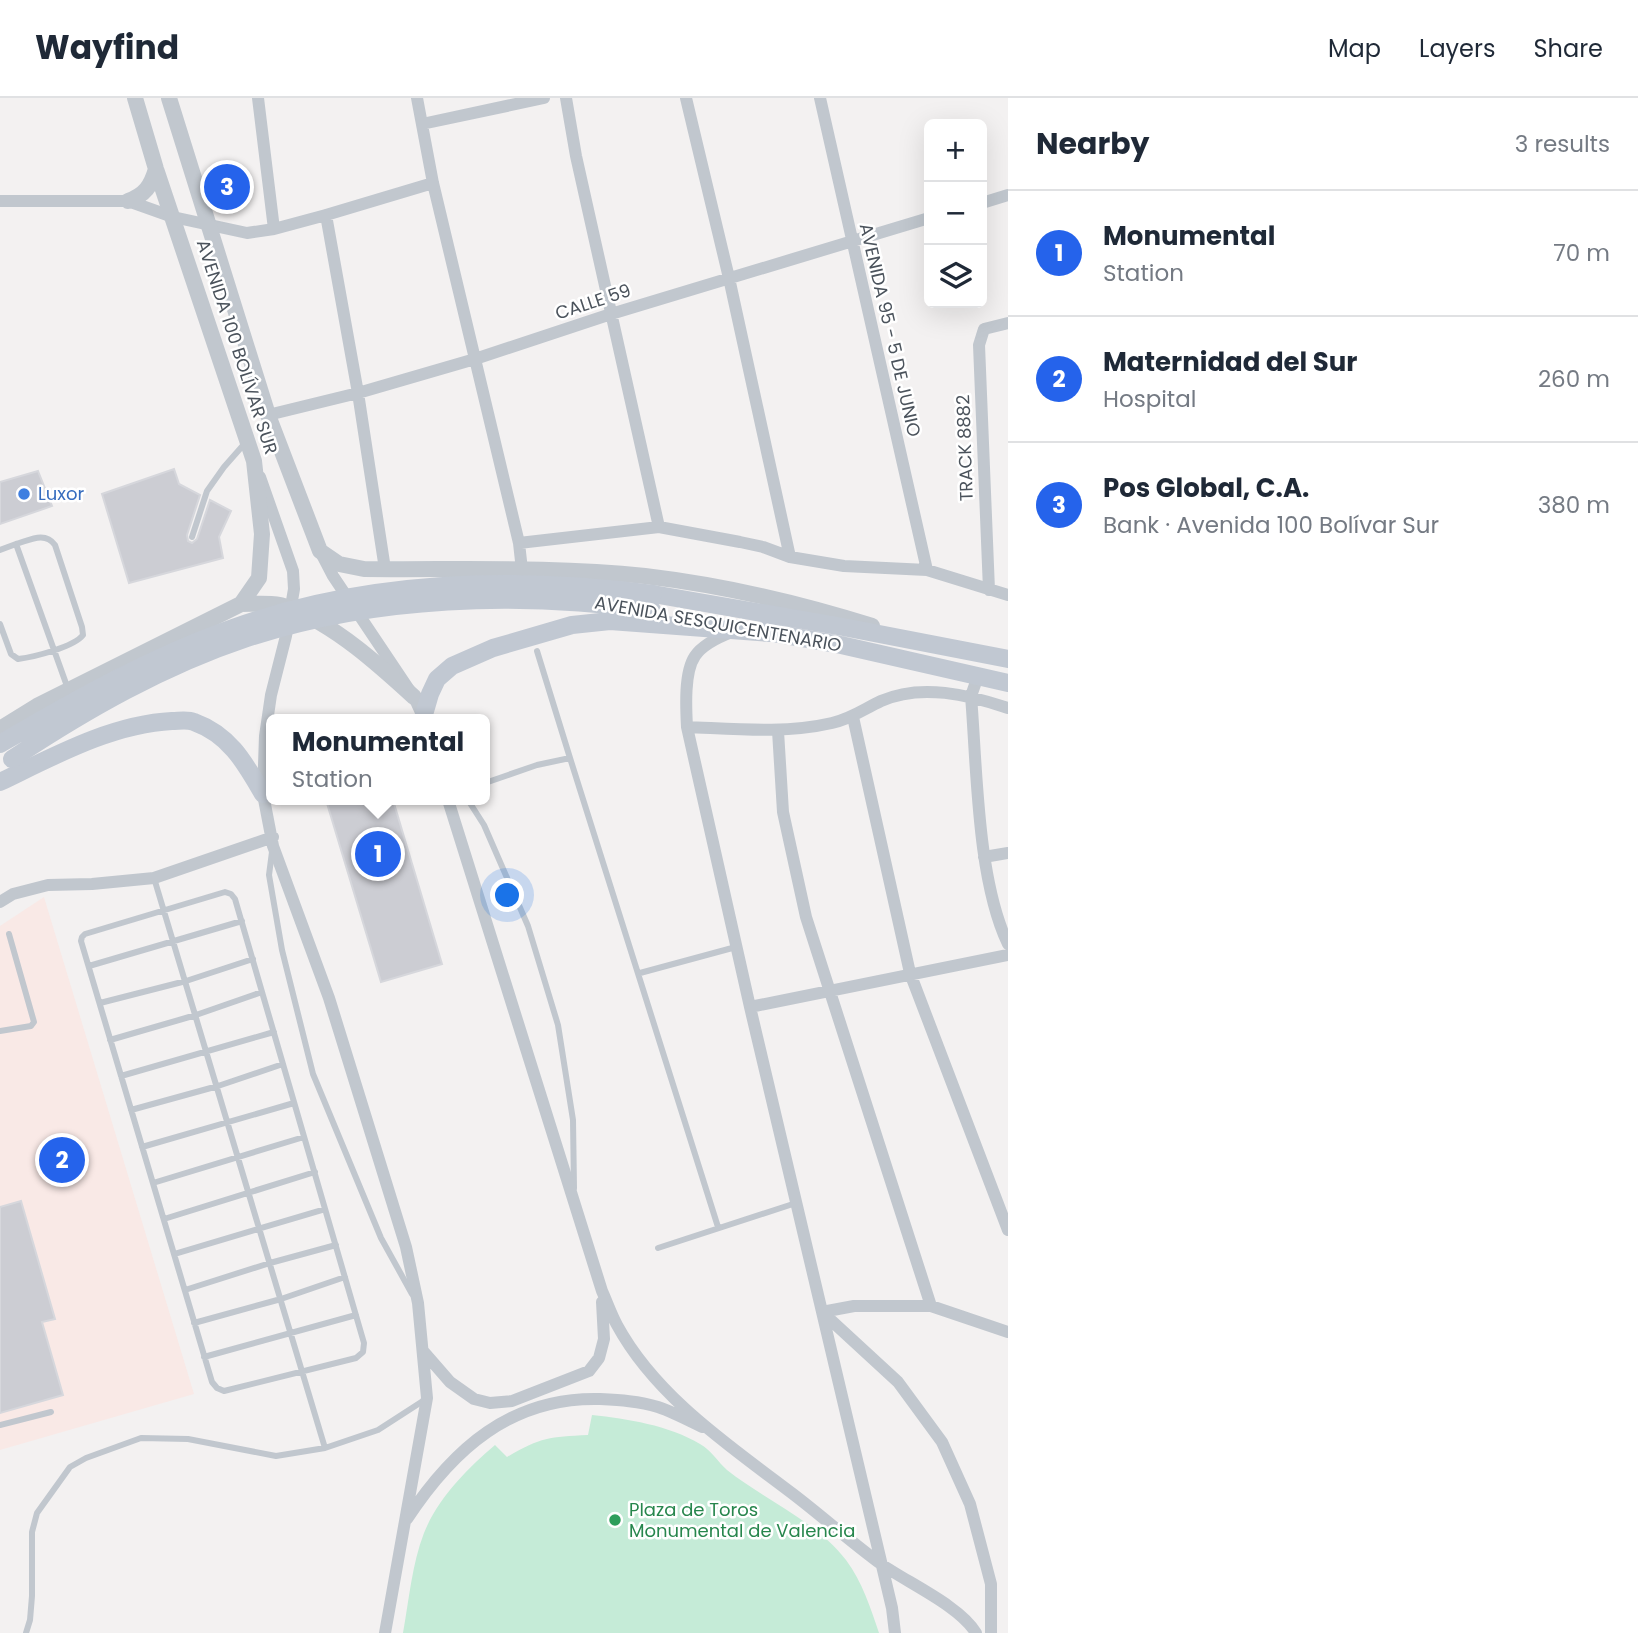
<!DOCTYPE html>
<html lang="en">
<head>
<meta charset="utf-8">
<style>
  :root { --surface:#fff; --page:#f2f2f3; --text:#1f2937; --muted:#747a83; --line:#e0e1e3; --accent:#2563eb }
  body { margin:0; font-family:Poppins,sans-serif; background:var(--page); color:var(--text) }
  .controls { position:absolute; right:21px; top:21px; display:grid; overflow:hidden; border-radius:10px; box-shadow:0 7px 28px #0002 }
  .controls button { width:63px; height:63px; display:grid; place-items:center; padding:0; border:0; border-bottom:2px solid var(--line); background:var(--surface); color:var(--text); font:35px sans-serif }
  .you { position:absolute; left:508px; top:798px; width:24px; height:24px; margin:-18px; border:5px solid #fff; border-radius:50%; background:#1a73e8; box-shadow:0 0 0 10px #1a73e833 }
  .badge { display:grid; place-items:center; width:46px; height:46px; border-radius:50%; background:var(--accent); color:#fff; font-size:23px; font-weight:700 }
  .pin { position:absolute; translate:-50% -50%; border:4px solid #fff; box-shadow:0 2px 7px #0006 }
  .popup { position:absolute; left:266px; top:616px; width:224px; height:91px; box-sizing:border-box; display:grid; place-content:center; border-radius:10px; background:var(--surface); filter:drop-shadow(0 2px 5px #0005); font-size:23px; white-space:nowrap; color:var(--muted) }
  .popup b { font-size:26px; color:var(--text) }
  .popup::after { content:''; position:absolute; left:50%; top:100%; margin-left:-14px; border:14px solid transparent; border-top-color:var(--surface) }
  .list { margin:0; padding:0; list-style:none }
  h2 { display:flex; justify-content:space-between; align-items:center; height:91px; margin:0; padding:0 28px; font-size:30px }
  h2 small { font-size:23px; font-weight:400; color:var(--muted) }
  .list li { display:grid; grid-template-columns:46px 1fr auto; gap:21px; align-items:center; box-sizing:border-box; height:126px; padding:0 28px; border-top:2px solid var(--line) }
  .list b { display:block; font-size:26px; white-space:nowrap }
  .list p { margin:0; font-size:23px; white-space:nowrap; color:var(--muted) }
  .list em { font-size:23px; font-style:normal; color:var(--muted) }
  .icon { flex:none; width:38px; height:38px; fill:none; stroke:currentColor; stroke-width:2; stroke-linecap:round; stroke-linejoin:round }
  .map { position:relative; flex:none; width:1008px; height:1535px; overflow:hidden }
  header { display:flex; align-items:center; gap:42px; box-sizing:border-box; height:98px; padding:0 35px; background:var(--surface); border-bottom:2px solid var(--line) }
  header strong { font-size:33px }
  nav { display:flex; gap:38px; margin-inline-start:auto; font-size:24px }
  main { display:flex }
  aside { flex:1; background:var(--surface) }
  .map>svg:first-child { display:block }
</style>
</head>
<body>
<header>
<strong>Wayfind</strong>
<nav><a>Map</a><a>Layers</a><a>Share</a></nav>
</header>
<main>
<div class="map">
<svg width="1008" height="1535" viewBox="0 0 1008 1535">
  <rect width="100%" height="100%" fill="#f3f1f1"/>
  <path fill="#f9e9e6" d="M44 799 194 1296 0 1352V828Z"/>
  <path fill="#c5ebd7" d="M592 1317C628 1321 668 1327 700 1346 711 1352 718 1364 727 1372 765 1402 816 1423 846 1462 862 1483 871 1511 879 1535H403C409 1502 412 1466 424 1435 438 1400 467 1371 495 1347L507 1359C541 1339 549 1339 588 1337Z"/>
  <path fill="#cccdd3" stroke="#d6d7dc" stroke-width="2" d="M174 371 179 386 200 397 187 437 188 443 192 445 197 441 210 402 231 413 219 439 223 460 129 485 102 396Z
    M38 373 52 408 0 426V384Z
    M326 702H393L442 866 381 884Z
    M21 1103 55 1221 42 1224 63 1297 0 1315V1109Z"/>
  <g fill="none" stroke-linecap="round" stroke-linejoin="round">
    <path stroke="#c1c7ce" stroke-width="6" d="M192 439 207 393 224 369 246 344
      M0 452 16 446
      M0 526 11 556 18 561C34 559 74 549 83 537L82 529 55 447C45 433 30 442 16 446L68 591
      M537 553 570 660
      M485 685 537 667 570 660 718 1129
      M468 702 484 727 528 828 558 927 573 1022 574 1090
      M272 754 269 777 282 852 313 976 381 1140 412 1196
      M154 780 325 1350
      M225 794 231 796 235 801 364 1245 363 1254 356 1260 224 1293 217 1290 212 1284 81 843 82 839 85 836Z
      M89 868 242 823
      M640 875 736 849
      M100 905 186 883 253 861
      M0 933 31 928 34 924 9 836
      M110 942 196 917 262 894
      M121 978 274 934
      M131 1012 218 988 283 966
      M142 1049 294 1005
      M153 1085 304 1039
      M164 1121 315 1074
      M658 1150 796 1105
      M174 1156 325 1111
      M185 1192 270 1165 336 1147
      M194 1225 281 1201 345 1179
      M204 1259 356 1217
      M0 1327 51 1314
      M26 1535 30 1522 32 1498V1434L37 1415 70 1369 86 1360 141 1340 188 1341 276 1358 325 1350 378 1332 426 1301"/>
    <path stroke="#c1c7ce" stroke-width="12" d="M258 0 274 131
      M417 0 433 85 519 445 522 472
      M566 0 576 58 659 429
      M686 0 729 180 790 459
      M820 0 927 472
      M422 26 544 0
      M0 103H128L173 119 247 135 274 131 326 117 433 85
      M982 105 1008 97
      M326 117 358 295 385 471
      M268 317 358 295 475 261 611 216 929 120
      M260 379 293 473 294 491 286 538 271 597 265 638 263 696 273 748 329 900 406 1149 418 1205 427 1300 385 1535
      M519 445 659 429 740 444 763 449 790 459 844 468 927 472 1008 497
      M320 453 333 478 414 599 424 621
      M989 492 979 247 984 231 1008 225
      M732 534C719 539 703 546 695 558 684 574 686 610 687 629L750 909 892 1510 895 1535
      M978 578 971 598C977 671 977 781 1008 846
      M853 619 910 875 1008 1132
      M687 629C736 631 784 636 832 625 851 621 864 611 881 603 921 585 969 597 1008 610
      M778 633 783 714 806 819 931 1208
      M448 702 602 1193C607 1204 611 1216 617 1227 656 1299 730 1348 793 1396 823 1419 851 1444 881 1466 908 1485 960 1508 976 1535
      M984 759 1008 755
      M0 804 13 796 48 787 92 786 154 780 273 739
      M750 909 1008 857
      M822 1214 898 1284 942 1344 970 1406 991 1486V1535
      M822 1214 854 1208H931L1008 1234
      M423 1253 450 1284 474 1301 490 1305 512 1303 589 1273 599 1260 604 1241 602 1204
      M407 1421C453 1351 511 1299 599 1301 618 1302 639 1303 658 1309 673 1314 688 1322 702 1329"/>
    <path stroke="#c1c7ce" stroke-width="16" d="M169 0 268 317 320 453 339 466 364 471C457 472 552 468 645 478 721 487 799 505 872 528
      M128 103C145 97 151 88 156 71
      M241 506C258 506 275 504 290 510 335 527 379 567 414 599
      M0 631 37 608 241 506 259 480 262 436 254 363 156 71 135 0"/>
    <path stroke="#c1c8d2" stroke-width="18" d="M653 496 843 529 1008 561
      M762 533 841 547 1008 585
      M423 620 430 596 437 581 452 568 493 550 572 527 610 523 770 535
      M0 684C54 658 112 626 172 623 179 623 187 621 194 624 230 637 245 665 263 696"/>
    <path stroke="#c1c8d2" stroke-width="18" d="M0 646C75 602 151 559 233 530 367 482 513 478 653 496
      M12 661C86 612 163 568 247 540 376 498 518 494 652 512"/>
  </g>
  <circle fill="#3f7fe0" stroke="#fff" stroke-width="2.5" cx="24" cy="396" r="7"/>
  <circle fill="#2e9e5b" stroke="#fff" stroke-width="2.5" cx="615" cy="1422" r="7"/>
  <g text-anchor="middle" stroke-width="5" stroke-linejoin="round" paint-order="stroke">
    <g font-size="18" fill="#4b535c" stroke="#fff">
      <text transform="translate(593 204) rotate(-18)" y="6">CALLE 59</text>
      <text transform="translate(890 232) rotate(77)" y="6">AVENIDA 95 - 5 DE JUNIO</text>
      <text transform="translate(237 249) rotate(72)" y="6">AVENIDA 100 BOLÍVAR SUR</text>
      <text transform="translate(965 350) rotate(-92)" y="6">TRACK 8882</text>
      <text transform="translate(718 526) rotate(10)" y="6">AVENIDA SESQUICENTENARIO</text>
    </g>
    <g font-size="18" fill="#366cbe" stroke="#fff" text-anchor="start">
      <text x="38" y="402">Luxor</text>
    </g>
    <g font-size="18" fill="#27864d" stroke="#fff" text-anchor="start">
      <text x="629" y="1418">Plaza de Toros<tspan x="629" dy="21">Monumental de Valencia</tspan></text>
    </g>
  </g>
</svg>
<div class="controls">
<button>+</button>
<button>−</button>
<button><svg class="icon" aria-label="layers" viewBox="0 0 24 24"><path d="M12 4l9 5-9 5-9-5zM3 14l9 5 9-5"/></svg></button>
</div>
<div class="you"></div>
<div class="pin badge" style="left:378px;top:756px">1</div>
<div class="popup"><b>Monumental</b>Station</div>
<div class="pin badge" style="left:62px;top:1062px">2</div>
<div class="pin badge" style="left:227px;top:89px">3</div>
</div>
<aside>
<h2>Nearby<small>3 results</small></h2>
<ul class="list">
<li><span class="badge">1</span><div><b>Monumental</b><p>Station</p></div><em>70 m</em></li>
<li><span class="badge">2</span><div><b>Maternidad del Sur</b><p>Hospital</p></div><em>260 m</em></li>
<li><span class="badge">3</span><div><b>Pos Global, C.A.</b><p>Bank · Avenida 100 Bolívar Sur</p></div><em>380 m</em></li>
</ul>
</aside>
</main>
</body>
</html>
